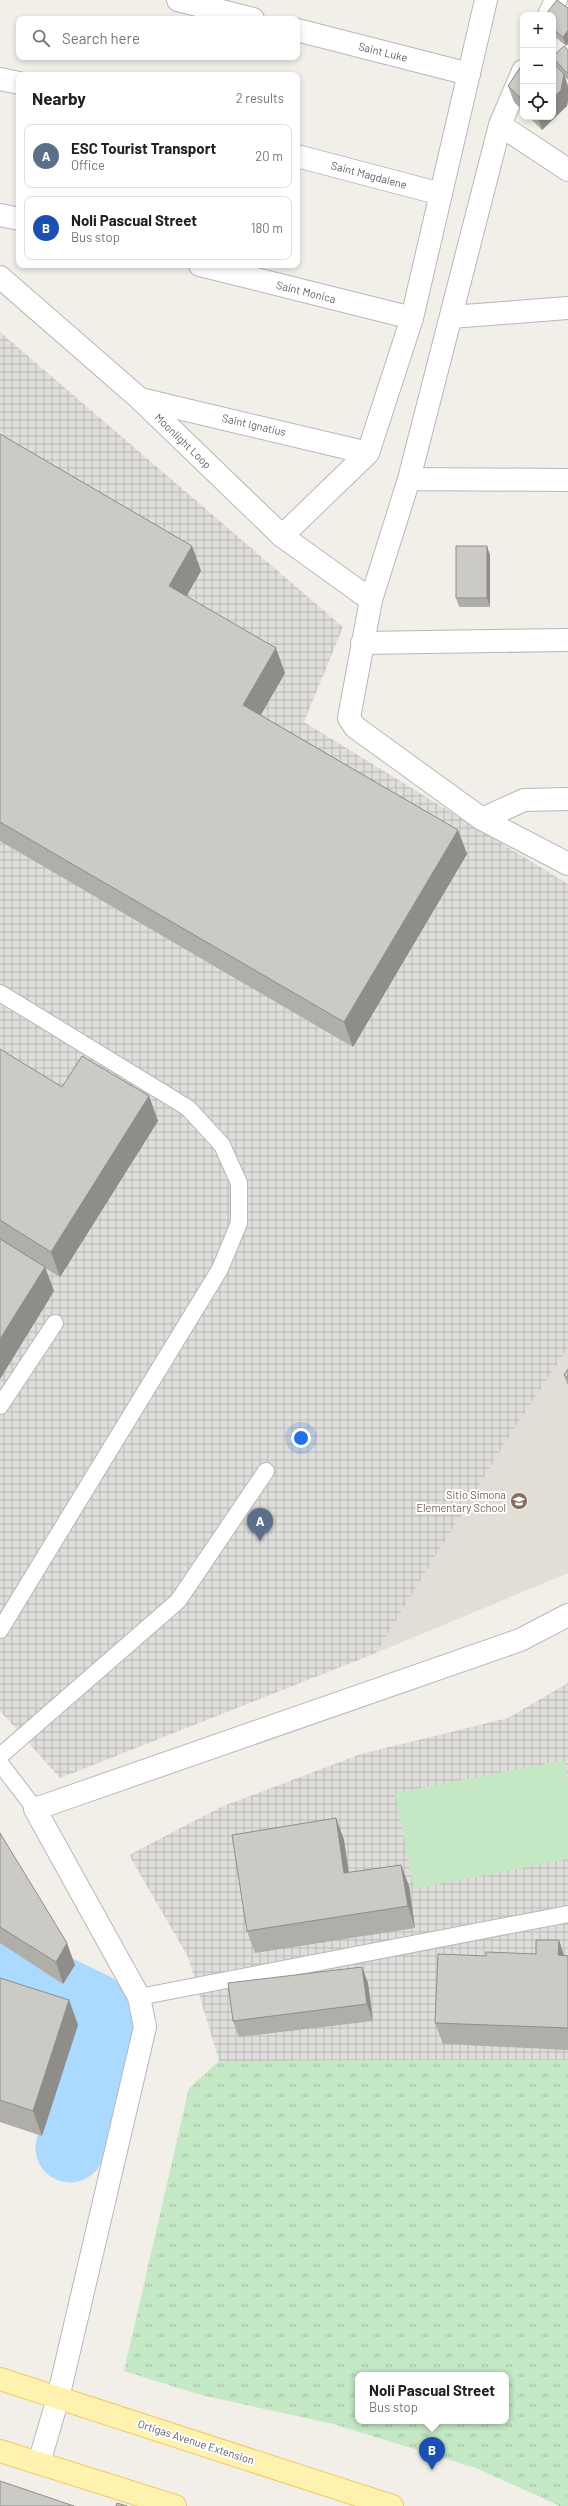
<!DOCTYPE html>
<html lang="en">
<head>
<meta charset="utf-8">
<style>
  :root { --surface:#fff; --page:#f6f6f6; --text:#202124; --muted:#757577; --line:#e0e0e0; --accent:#db2777 }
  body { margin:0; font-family:Barlow,sans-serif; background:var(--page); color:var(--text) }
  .controls { position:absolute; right:12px; top:12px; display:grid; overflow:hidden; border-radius:8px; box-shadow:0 2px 6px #0003 }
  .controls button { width:36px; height:36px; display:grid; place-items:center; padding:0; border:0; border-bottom:1px solid var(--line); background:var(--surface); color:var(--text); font:20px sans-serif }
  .you { position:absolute; left:301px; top:1438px; width:14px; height:14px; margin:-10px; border:3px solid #fff; border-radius:50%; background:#1a73e8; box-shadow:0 0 0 6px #1a73e833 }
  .badge { display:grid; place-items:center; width:26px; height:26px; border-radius:50%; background:var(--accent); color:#fff; font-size:13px; font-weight:700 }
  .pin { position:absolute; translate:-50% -33px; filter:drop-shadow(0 1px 2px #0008) }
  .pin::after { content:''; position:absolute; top:21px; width:14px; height:12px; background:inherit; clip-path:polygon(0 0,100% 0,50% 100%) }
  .popup { position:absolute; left:355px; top:2372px; width:154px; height:52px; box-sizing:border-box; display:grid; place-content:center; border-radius:8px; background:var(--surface); filter:drop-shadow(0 1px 3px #0005); font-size:13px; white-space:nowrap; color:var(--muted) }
  .popup b { font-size:15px; color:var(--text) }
  .popup::after { content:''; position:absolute; left:50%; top:100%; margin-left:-8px; border:8px solid transparent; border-top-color:var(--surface) }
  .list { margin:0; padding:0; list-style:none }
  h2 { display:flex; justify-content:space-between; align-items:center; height:52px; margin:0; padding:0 16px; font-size:17px }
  h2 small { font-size:13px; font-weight:400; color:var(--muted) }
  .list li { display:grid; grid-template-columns:26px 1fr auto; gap:12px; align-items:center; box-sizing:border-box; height:64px; margin:0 8px 8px; padding:0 8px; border:1px solid var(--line); border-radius:8px }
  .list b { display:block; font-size:15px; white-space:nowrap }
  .list p { margin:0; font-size:13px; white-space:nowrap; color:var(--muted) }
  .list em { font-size:13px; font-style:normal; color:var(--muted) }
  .icon { flex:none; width:22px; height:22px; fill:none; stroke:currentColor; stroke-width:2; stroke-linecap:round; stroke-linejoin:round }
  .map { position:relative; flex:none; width:568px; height:2506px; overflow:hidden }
  .search { position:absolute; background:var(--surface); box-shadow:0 2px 6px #0003; left:16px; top:16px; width:284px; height:44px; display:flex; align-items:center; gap:10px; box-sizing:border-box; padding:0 14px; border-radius:8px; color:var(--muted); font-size:15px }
  .panel { position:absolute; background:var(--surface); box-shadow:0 2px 6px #0003; left:16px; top:72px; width:284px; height:196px; border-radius:8px }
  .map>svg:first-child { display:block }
</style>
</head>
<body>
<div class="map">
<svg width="568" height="2506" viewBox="0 0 568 2506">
  <defs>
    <pattern id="industrial-grid" width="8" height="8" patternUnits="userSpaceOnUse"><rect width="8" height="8" fill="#e0deda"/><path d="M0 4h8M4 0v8" fill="none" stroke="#b9b8b5"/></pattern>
    <pattern id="grass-tufts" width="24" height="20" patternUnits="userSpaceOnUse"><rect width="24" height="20" fill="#c5e8c5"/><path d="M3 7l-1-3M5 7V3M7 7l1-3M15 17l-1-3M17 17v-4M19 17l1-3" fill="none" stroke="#a3c0a4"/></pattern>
  </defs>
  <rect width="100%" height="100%" fill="#f1efe8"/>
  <path fill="url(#industrial-grid)" d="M0 332 343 627 304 722 568 884V1348L514 1429 376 1653 60 1778 0 1711Z
    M568 1683V2060L219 2061 188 1957 129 1855 221 1807 361 1754 508 1718Z"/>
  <path fill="#e1ded6" d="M568 1348V1573L376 1653 514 1429Z"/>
  <path fill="url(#grass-tufts)" fill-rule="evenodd" d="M568 2060V2506H560L476 2468 333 2424 201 2395 124 2371 189 2088 219 2061ZM358 2375H506V2421H358Z"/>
  <path fill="#c5e8c5" d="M564 1760 568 1780V1859L414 1889 395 1793Z"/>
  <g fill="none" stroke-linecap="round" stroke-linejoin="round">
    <path stroke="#aadaff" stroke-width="69" d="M0 1962 94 2007 108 2020 70 2148"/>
    <defs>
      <path id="service" d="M0 993 188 1108 222 1145 239 1183V1223L220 1269 0 1630
        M0 1406 55 1323
        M0 1756 178 1601 266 1471
        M0 1763 35 1809
        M139 1997 568 1914"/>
      <path id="pedestrian" d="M140 399 368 453
        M282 536 368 453 412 318 486 0"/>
      <path id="minor" d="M178 0 253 19
        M549 15 556 0
        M297 30 469 74
        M523 71 500 125 409 479 371 600 349 718 355 727 482 819 568 864
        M0 79 19 83
        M500 125 568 170
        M297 156 441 194
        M0 215 19 219
        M200 265 412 318
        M0 277 140 399 282 536 371 600
        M451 317 568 308
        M409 479 568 480
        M362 643 568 640
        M482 819 524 800 568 799
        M39 2463 58 2398 145 2027 139 1997 35 1809 520 1640 568 1615"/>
      <path id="primary" d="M0 2379 392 2506
        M0 2451 175 2506"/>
    </defs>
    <use href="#service" stroke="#b5b8bc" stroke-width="18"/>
    <use href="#pedestrian" stroke="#b5b8bc" stroke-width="24"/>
    <use href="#minor" stroke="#b5b8bc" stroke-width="24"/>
    <use href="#primary" stroke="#f2c960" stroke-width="24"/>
    <use href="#service" stroke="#fff" stroke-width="16"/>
    <use href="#pedestrian" stroke="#fff" stroke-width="22"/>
    <use href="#minor" stroke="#fff" stroke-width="22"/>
    <use href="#primary" stroke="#fff2af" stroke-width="22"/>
  </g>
  <path fill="#afaea9" d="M557 0 566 46 553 35V15Z
    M568 50V80L564 76 568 86V100L567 106 542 130 529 117H553L555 65 553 59V56Z
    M523 63V111L514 102 508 86Z
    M0 434 192 546 201 571 186 596 285 673 261 715 458 830 467 854 353 1047 0 841Z
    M490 555V607H459L456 598Z
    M0 1049 62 1087 149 1096 158 1121 60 1277 45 1268 54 1291 0 1379Z
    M568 1369V1385L567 1384 564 1375Z
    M336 1818 344 1840 349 1873 401 1865 409 1886 415 1928 255 1953 247 1931Z
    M0 1833 75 1965 63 1984 0 1943Z
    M559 1940 564 1956H568V2050L443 2044 435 2023 486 1956 536 1954Z
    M0 1978 69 2000 78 2025 42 2136 0 2122Z
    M368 1983 373 2021 239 2037 233 2021Z"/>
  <path fill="#8f8d8a" d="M568 30V44L566 46 563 37Z
    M564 74 568 86V100L567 106 542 130 538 117H553V98Z
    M192 546 201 571 178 611 169 586Z
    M487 546 490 555V607L487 598Z
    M276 648 285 673 252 730 243 705Z
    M458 830 467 854 353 1047 344 1022Z
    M149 1096 158 1121 60 1277 51 1252Z
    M45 1267 54 1291 0 1379V1339Z
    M336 1818 344 1840 352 1895 344 1873Z
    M401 1865 409 1886 415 1928 408 1906Z
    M559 1940 566 1962 558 1955Z
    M67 1943 75 1965 63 1984 56 1962Z
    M362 1967 368 1983 373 2021 367 2004Z
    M69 2000 78 2025 42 2136 33 2111Z"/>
  <path fill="#cccac5" stroke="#8f8d8a" d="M557 0 568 8V30L563 37 553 29V15H545Z
    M564 46 568 50V74L553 58V56Z
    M523 63V100L508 86Z
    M553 63 564 74 561 90 553 98Z
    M0 434 192 546 169 586 276 648 243 705 458 830 344 1022 0 822Z
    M456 546H487V598H456Z
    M0 1049 62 1087 82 1056 149 1096 51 1252 0 1220Z
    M0 1239 45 1267 0 1339Z
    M568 1369V1378L564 1375Z
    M336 1818 344 1873 401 1865 408 1906 247 1931 232 1835Z
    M0 1833 67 1943 56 1962 0 1927Z
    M536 1940H559L558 1955 568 1956V2028L435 2023 438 1954 486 1956V1952L536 1954Z
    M362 1967 367 2004 233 2021 228 1983Z
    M0 1978 69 2000 33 2111 0 2100Z
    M0 2481 74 2506H0Z
    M117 2503 127 2506H116Z"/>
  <defs>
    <symbol id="school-disc" viewBox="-11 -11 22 22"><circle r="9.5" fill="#8d6e63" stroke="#fff"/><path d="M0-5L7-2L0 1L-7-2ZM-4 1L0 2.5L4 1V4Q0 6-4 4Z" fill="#fff"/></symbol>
  </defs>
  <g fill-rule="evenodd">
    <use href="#school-disc" x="509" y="1491" width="20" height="20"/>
  </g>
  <g text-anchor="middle" stroke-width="4" stroke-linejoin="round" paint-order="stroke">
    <g font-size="11" fill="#5f6368" stroke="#fff">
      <text transform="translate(383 52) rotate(14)" y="4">Saint Luke</text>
      <text transform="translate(369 175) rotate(15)" y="4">Saint Magdalene</text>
      <text transform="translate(306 292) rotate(14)" y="4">Saint Monica</text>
      <text transform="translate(254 425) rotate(13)" y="4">Saint Ignatius</text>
      <text transform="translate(183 441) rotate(44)" y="4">Moonlight Loop</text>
      <text transform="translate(196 2442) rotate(18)" y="4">Ortigas Avenue Extension</text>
    </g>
    <g font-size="11" fill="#785e54" stroke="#fff" text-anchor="end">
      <text x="506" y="1499">Sitio Simona<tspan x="506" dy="13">Elementary School</tspan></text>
    </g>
  </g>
</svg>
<div class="controls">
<button>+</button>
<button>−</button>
<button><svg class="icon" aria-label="locate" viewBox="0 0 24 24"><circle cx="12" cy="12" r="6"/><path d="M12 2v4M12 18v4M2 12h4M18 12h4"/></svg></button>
</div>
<div class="you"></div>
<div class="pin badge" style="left:260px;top:1541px;background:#5c6f8a">A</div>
<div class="pin badge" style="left:432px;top:2470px;background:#1a4fb4">B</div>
<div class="popup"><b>Noli Pascual Street</b>Bus stop</div>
<div class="search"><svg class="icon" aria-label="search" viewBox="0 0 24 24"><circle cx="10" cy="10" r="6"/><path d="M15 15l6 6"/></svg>Search here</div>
<section class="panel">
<h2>Nearby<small>2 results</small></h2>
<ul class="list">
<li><span class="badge" style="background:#5c6f8a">A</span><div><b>ESC Tourist Transport</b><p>Office</p></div><em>20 m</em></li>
<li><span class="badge" style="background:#1a4fb4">B</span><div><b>Noli Pascual Street</b><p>Bus stop</p></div><em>180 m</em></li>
</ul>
</section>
</div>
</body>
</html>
